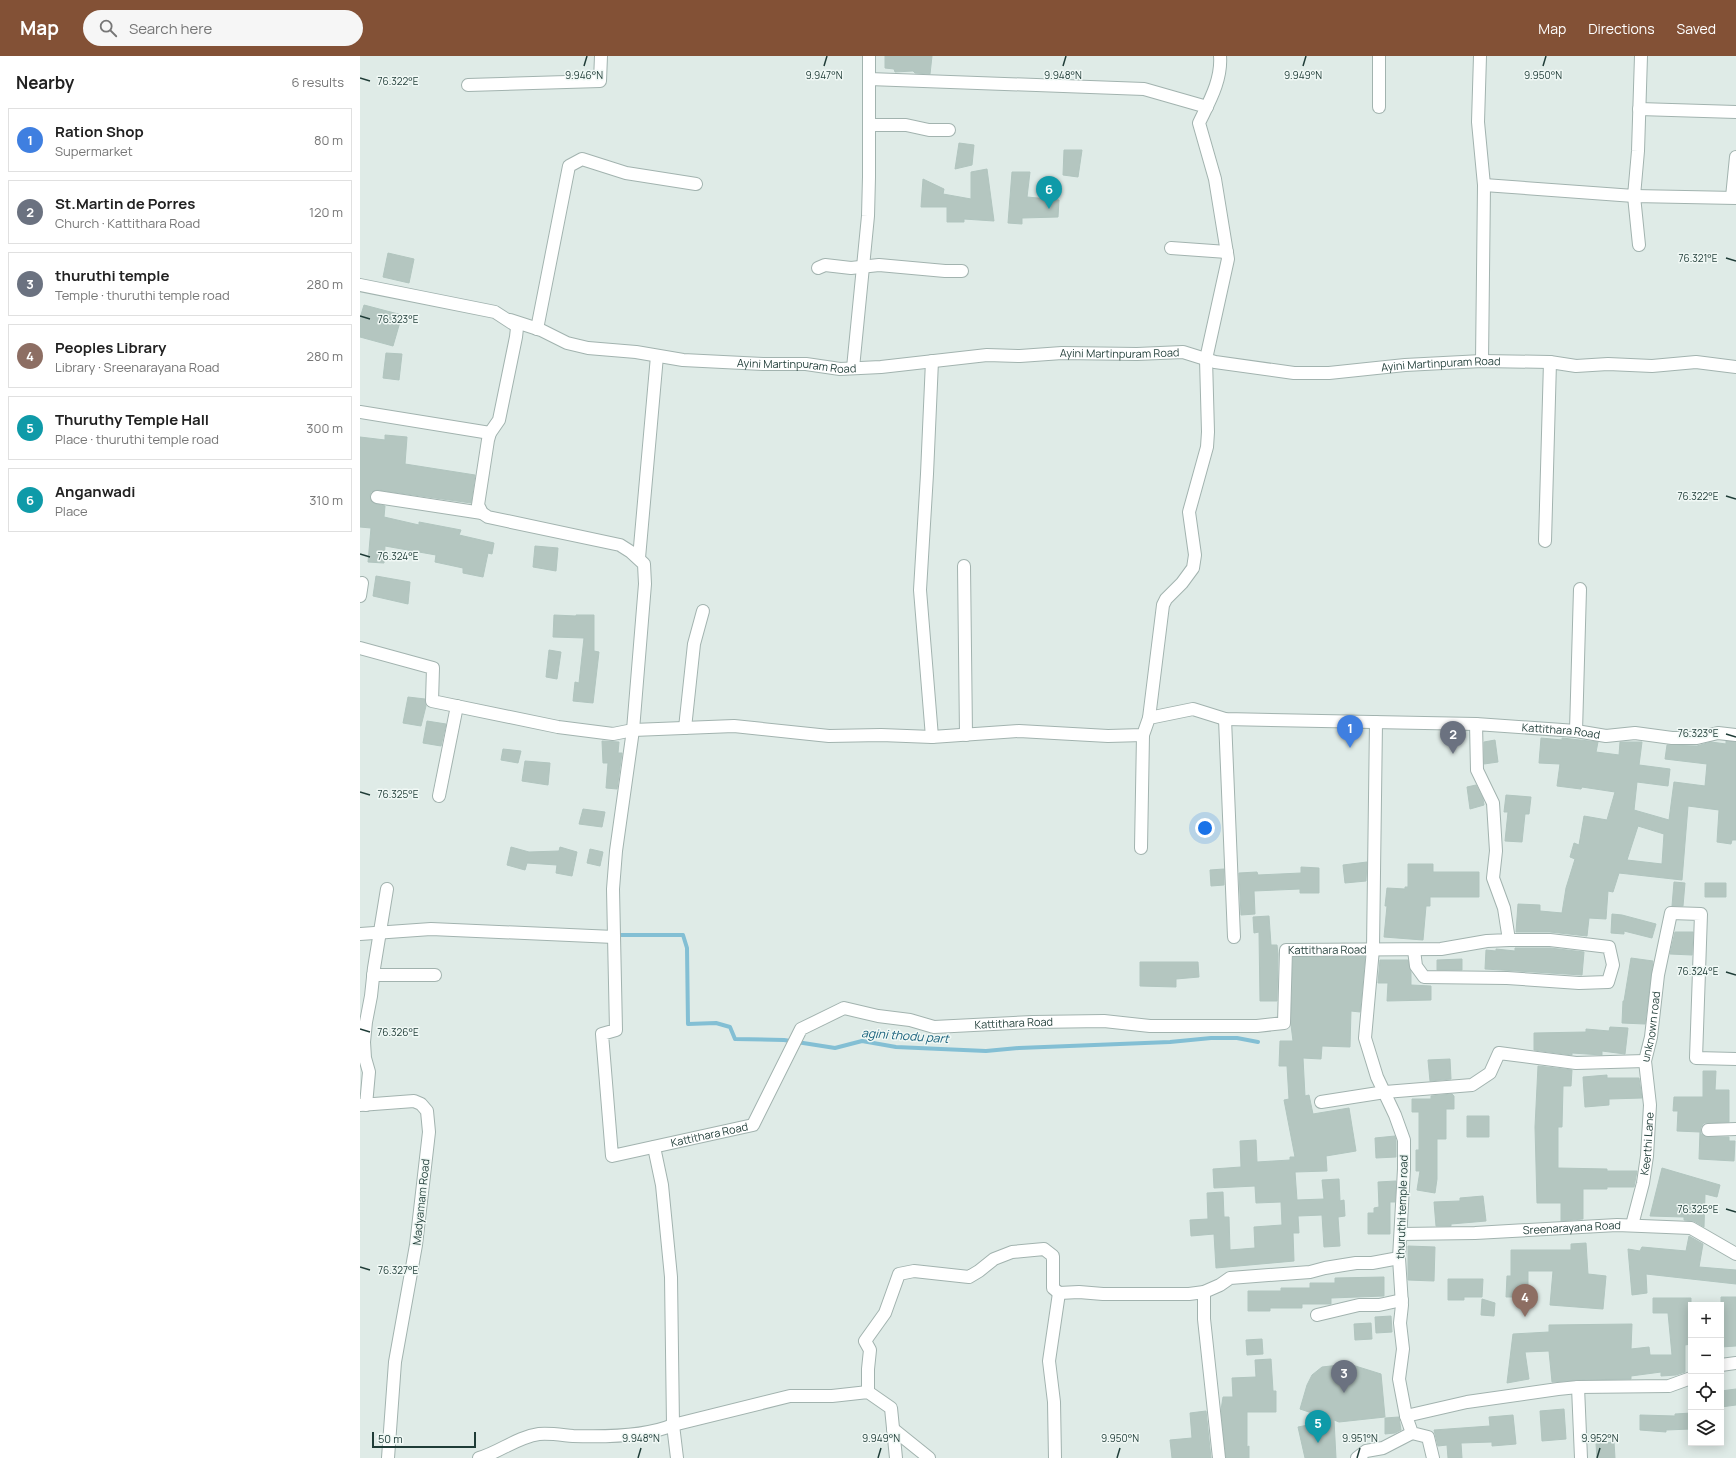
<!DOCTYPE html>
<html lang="en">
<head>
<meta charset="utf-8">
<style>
  :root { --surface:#fff; --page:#f6f6f6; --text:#222; --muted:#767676; --line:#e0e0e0; --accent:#835136 }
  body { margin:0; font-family:Manrope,sans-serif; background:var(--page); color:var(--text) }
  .controls { position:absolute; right:12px; bottom:12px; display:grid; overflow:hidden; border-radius:0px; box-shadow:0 2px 10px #0003 }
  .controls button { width:36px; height:36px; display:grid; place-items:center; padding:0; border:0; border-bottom:1px solid var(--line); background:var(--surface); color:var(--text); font:20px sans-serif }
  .scale { position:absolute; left:12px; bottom:10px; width:104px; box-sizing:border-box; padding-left:4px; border:2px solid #1f3c37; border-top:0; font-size:11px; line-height:14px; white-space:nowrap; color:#1f3c37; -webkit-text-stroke:3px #f0f8f5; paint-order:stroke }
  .you { position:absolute; left:845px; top:772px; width:14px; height:14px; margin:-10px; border:3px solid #fff; border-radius:50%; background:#1a73e8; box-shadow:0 0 0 6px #1a73e833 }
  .badge { display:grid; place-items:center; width:26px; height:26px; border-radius:50%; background:var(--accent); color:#fff; font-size:13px; font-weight:700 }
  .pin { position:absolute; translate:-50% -33px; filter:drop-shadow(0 1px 2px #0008) }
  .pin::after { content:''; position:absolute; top:21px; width:14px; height:12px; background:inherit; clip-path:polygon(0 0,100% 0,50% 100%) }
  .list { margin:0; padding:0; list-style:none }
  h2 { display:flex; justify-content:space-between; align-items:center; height:52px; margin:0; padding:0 16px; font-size:17px }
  h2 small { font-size:13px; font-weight:400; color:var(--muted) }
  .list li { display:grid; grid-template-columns:26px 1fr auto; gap:12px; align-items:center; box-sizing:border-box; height:64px; margin:0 8px 8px; padding:0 8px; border:1px solid var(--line); border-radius:0px }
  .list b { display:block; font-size:15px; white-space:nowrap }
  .list p { margin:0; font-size:13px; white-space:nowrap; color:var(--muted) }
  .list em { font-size:13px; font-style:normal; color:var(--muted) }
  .icon { flex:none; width:22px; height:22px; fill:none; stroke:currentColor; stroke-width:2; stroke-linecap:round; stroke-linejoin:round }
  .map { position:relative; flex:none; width:1376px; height:1402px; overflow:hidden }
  header { display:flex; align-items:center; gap:24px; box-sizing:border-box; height:56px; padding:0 20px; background:var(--accent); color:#fff }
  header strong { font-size:19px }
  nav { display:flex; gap:22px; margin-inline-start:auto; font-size:14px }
  .search { width:280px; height:36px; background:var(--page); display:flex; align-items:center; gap:10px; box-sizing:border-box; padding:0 14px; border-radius:22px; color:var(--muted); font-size:15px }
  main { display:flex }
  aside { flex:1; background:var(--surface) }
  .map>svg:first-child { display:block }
</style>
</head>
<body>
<header>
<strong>Map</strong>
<div class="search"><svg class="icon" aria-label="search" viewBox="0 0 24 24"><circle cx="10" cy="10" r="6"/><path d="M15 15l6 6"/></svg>Search here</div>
<nav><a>Map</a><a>Directions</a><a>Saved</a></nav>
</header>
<main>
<aside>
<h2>Nearby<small>6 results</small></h2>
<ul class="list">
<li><span class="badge" style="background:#3f7fe0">1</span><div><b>Ration Shop</b><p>Supermarket</p></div><em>80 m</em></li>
<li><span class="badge" style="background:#6b7280">2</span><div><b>St.Martin de Porres</b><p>Church · Kattithara Road</p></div><em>120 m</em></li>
<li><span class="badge" style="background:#6b7280">3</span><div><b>thuruthi temple</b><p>Temple · thuruthi temple road</p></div><em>280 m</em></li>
<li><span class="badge" style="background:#8d6e63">4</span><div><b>Peoples Library</b><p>Library · Sreenarayana Road</p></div><em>280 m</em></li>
<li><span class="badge" style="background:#0f9aa8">5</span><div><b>Thuruthy Temple Hall</b><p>Place · thuruthi temple road</p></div><em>300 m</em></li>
<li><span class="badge" style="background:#0f9aa8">6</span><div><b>Anganwadi</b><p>Place</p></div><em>310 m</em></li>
</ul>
</aside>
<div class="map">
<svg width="1376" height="1402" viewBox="0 0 1376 1402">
  <rect width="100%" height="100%" fill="#dfebe7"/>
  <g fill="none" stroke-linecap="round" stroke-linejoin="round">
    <path stroke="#83bfd4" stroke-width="4" d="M260 879H323L327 892 328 968 356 967 370 971 375 983 424 984 475 992 502 985 536 991 626 995 659 992 810 986 851 982H877L898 986"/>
  </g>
  <path fill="#b4c6c0" stroke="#b1c5bf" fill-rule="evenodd" d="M525 0H572L570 18 555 17 553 15 535 16 534 13 525 12Z
    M599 87 614 89 612 109 595 113Z
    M704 94H722L718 121 703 119Z
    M627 113 634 165 604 163V166H587V151H561L563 123 584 133 583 138 611 143V116Z
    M652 116H670L667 141 699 144 698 161 662 162V168L648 167Z
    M28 197 54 203 49 227 23 221Z
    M4 249 42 259 33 290 0 281V262Z
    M26 297 42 298 39 324 23 322Z
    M25 379 47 381 45 408 115 419 111 447 18 434 11 436 10 440 13 447 25 450 24 461 59 469V466L101 474 99 479 134 487 132 498 128 497 123 521 103 517V512L75 506 76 499 25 490 24 507 8 506 11 472 0 471V381L25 384Z
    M175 490 198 492 196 515 173 511Z
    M16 520 50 526 48 548 13 540Z
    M194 559 216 560V559H234V595L239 596 233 647 213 645 215 626 219 627 224 582 193 581Z
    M189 594 201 596 197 623 186 621Z
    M48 641 65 643 66 650 61 670 43 667Z
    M67 665 86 668 81 690 63 687Z
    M1181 682 1202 684V682L1238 686 1236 696 1259 699 1260 686H1282L1279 709 1310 713 1308 730 1277 726 1274 754 1309 764 1314 726 1345 730 1347 708 1305 703 1307 689 1337 690 1351 686 1366 688V685L1376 686V784H1372L1371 788 1357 786 1359 754 1328 750 1322 824 1259 817 1253 836 1248 835 1246 863 1229 862 1227 880 1190 876H1156L1158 848 1180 849V855L1202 857 1206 832 1215 803 1210 801 1214 787 1219 789 1224 760 1247 764 1255 736 1222 731 1221 733 1197 730 1200 708 1179 707ZM1278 770 1304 778 1302 808 1267 804Z
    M1135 684 1138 706 1124 708V686Z
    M242 685 259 686 258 697H262L257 733 246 732 248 707H243Z
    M143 693 161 695 158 707 141 704Z
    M165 705 190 707 188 729 162 725Z
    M1116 729 1123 743 1124 749 1110 753 1107 731Z
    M1146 739 1171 741 1169 758H1165L1162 786 1145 785 1148 756H1144Z
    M223 753 245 756 242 771 219 768Z
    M151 791 169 796 199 795 200 791 217 796 212 820 196 817 197 809 167 807 165 814 147 809Z
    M230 793 243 796 240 810 227 807Z
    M1007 806 1006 825 985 827 983 809Z
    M1048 808H1073V816H1119V841H1070V850H1066L1063 884 1024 881 1027 850H1025L1027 832 1045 833V831H1048Z
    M941 811 959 812V837H940V833L894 835 895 858 881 859 879 817 897 816 898 819 941 817Z
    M864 813V829L851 830 850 814Z
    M1314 826 1325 827 1323 850H1312Z
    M1345 827H1366V841H1345Z
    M1252 858 1262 859 1296 868 1292 882 1264 875V878L1251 877Z
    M909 860 911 889H917L918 898 917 945H900L899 876 894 877 893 861Z
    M1315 876H1333L1332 899 1310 898Z
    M1155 892H1190L1224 896 1222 919 1125 913 1126 894 1136 895V893L1155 895Z
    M933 901H1005L1000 956 991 955 990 991 962 990 961 1003 943 1002 945 1040 949 1039 953 1058 989 1052 996 1095 966 1100 967 1115 935 1116 937 1144 964 1143 962 1124 979 1123 980 1145 984 1144 985 1160 978 1161 980 1190 964 1191 962 1159 938 1160 939 1177H933L934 1205 856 1212 854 1178 831 1180 830 1164 848 1163 847 1137 863 1136 864 1161H869L870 1194 895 1192 894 1171 922 1169 921 1146 896 1147 895 1130 854 1132 853 1113 881 1111 880 1085 896 1084 897 1106 930 1104V1101H935L924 1044 929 1043 927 1010H919L920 985H933L931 969Z
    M1271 902 1293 905 1285 968 1262 967 1263 945H1264Z
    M1102 903V914H1077V904Z
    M1020 904H1048L1051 916V929L1071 930V944L1027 945 1028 927H1018Z
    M780 906H838L839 921 816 923V931L780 930Z
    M1250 971 1268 972 1265 998 1242 995V999L1212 997V999L1174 994V977L1226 976V973L1249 975Z
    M1090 1003 1091 1023 1070 1025 1068 1004Z
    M1178 1010 1212 1014 1211 1030H1203L1202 1071H1198V1112L1247 1113V1115H1277L1274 1131H1247V1133H1223V1163L1201 1165V1147H1177L1175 1071Z
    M1343 1015H1356L1355 1034H1369V1066L1344 1067 1341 1071V1078L1348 1081H1369V1085H1375L1374 1105 1339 1103 1340 1076 1317 1075 1318 1055H1313L1314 1041H1343Z
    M1247 1019V1022H1279L1282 1042 1249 1043V1049L1225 1051 1223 1021Z
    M1092 1038 1094 1040V1053H1086V1083H1077V1123L1075 1137 1057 1134 1060 1115H1056V1094H1059V1056H1052V1043H1071V1040Z
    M1107 1060H1129V1081H1107Z
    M1035 1080 1036 1085V1101L1016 1102 1015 1082Z
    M1302 1112 1360 1129 1357 1141 1345 1138 1344 1171 1334 1165 1324 1164V1161L1290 1160Z
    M1036 1125 1035 1146H1030V1178H1008V1157H1014V1152L1019 1151 1018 1126Z
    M1123 1140 1126 1165 1091 1168V1170H1076L1074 1146 1100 1145V1142Z
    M1329 1180 1343 1188 1339 1211 1376 1214V1228L1286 1218 1287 1237 1272 1239 1268 1193 1280 1195 1282 1191 1326 1195Z
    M1226 1187 1228 1218 1246 1220 1243 1253 1190 1249 1193 1215H1168V1241H1146L1147 1220H1151V1194H1211V1188Z
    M1048 1190 1075 1191 1074 1225 1048 1224Z
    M1024 1221V1240L971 1242V1248H942V1252H910V1255H888V1235H921V1232H950V1227H975V1222Z
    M1088 1223H1123L1122 1241H1104V1244H1088Z
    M1361 1241H1376V1290L1361 1291Z
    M1293 1242H1331V1288L1325 1289V1316L1316 1319 1301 1320V1316L1271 1320V1323L1218 1324 1192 1326 1189 1295 1165 1296 1169 1323 1147 1327 1153 1278 1189 1276V1269L1272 1268 1271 1293 1289 1291 1290 1299H1312L1308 1257H1293Z
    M1122 1243 1135 1247 1134 1260 1121 1259Z
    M1031 1260 1032 1276 1016 1277 1015 1261Z
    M1011 1267 1012 1283 995 1284 994 1268Z
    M902 1283 903 1298 887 1299 886 1284Z
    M911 1303 913 1335H916V1356H887V1391L889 1390V1402H866L861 1354 863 1341H873L872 1322 896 1321 895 1304Z
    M989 1308 1021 1318 1025 1361 979 1366 974 1364 976 1402H945L938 1371 973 1364 940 1353 947 1329 952 1319 962 1311Z
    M1376 1333V1349L1361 1351V1335Z
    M1204 1353 1206 1383 1182 1385 1180 1355Z
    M846 1355 851 1402H812L810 1384 832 1382 830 1357Z
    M1331 1357V1373L1306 1374V1376L1280 1374V1359L1315 1360V1358Z
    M1153 1359 1156 1388 1132 1390V1386L1101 1387 1102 1402H1088L1087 1389 1078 1390 1074 1374 1130 1370 1129 1361Z
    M1039 1361 1041 1374 1035 1377 1025 1378V1362Z
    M1254 1386 1255 1402H1237L1236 1388Z"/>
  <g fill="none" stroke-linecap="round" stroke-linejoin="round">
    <defs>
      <g id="minor">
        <path d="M1019 0V51"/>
        <path d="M1120 0 1118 66 1124 129 1122 305"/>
        <path d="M509 23 784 33 847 51"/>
        <path d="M108 29 240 25 241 0"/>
        <path d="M1279 53 1376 56"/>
        <path d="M509 69H546L569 74H589"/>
        <path d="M1124 129 1274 140 1278 95 1281 0"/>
        <path d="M1372 141 1376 101"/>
        <path d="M1279 189 1274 140 1376 142"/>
        <path d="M811 192 867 196"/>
        <path d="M458 212 465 209 491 212 519 209 585 215H602"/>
        <path id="s1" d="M0 229 135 256 155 269 157 272 156 281 139 364 130 377 128 384 118 449 122 457 128 461 260 489 271 496 284 508 285 528 273 674 256 795 253 833 256 974 242 978 252 1100 393 1069 441 973 484 952 518 960 550 964 574 971 673 966 744 965 790 970H897L924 967 926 894 1081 893 1127 885 1149 884 1144 852 1133 822 1136 795 1133 747 1117 714 1116 668 1216 675 1246 680 1275 677 1312 682H1337L1358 677 1376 679"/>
        <path id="s2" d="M150 264 181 274 207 287 228 292 276 296 323 304 403 308H446L480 313 521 311 627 299 660 300 702 297 777 298 823 296 855 306 934 317H969L1045 309 1122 305 1190 306 1216 310 1248 308 1292 310 1336 306 1376 311"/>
        <path d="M177 273 209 110 222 103 266 117 336 128"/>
        <path d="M572 305 567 418 560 534 572 681"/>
        <path d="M493 312 508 160 509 121V0"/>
        <path d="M0 356 130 377"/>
        <path d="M17 441 122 457"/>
        <path d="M1185 485 1190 306"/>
        <path d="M279 502 297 300"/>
        <path d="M604 510 606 679"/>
        <path d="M0 540 2 527"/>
        <path d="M0 592 73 612 72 645 198 671 253 678 273 674 374 670 469 680 521 679 572 681 659 675 748 680 783 679 789 662 833 653 865 663 1116 668"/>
        <path d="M789 662 803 549 806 543 822 527 833 512 835 499 829 456 847 391 848 376 846 303 868 203 855 123 839 67C849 46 862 24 860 0"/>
        <path d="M865 663 874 881"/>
        <path d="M1016 666 1013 893 1005 982 1017 1021 1035 1059 1044 1084V1113L1039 1202 1042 1249 1040 1267 1043 1293 1039 1323 1046 1360 1052 1377 1068 1381 1073 1402"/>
        <path d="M325 672 334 588 343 555"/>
        <path d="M1216 675 1220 533"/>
        <path d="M79 740 97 650"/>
        <path d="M781 792 783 679"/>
        <path d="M0 878 71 873 254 881"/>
        <path d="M1054 894 1056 910 1064 921 1147 922 1219 927 1248 926 1253 909 1249 891 1190 884H1149"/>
        <path d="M13 919H75"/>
        <path d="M961 1046 1025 1036 1112 1029 1130 1017 1139 997 1216 1007 1285 1005"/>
        <path d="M0 1049 54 1045 61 1048 67 1055 69 1076 56 1189 35 1306 28 1402"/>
        <path d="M6 1049 9 1016 5 1002 4 986 6 966 11 940 14 912 27 833"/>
        <path d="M1348 1074 1376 1073"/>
        <path d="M294 1091 302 1129 311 1221 313 1369 317 1402"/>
        <path id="s3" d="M1272 1169 1283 1127 1287 1100 1290 1049 1285 1005 1291 981 1298 919 1311 857 1341 858 1336 1002 1376 1003"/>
        <path id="s4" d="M1041 1178 1115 1177 1257 1169 1331 1172 1376 1198"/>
        <path d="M844 1236V1263L859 1402"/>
        <path d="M957 1259 999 1249H1019L1042 1244"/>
        <path d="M1361 1309 1376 1307"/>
        <path d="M1218 1331 1221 1402"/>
        <path d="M508 1336V1313L510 1294 505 1285 525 1257 539 1218 554 1215 609 1221 619 1215 634 1203 652 1196 684 1193 693 1200V1232L699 1237 719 1236 743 1238H829L844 1236 860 1229 870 1222 950 1216 965 1212 996 1207H1012L1039 1202"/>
        <path d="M1046 1360 1107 1346 1198 1333 1218 1331 1309 1330 1331 1322"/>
        <path d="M533 1373 569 1402"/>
        <path d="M119 1402C140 1396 157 1381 179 1378 190 1377 202 1379 213 1380 243 1381 285 1381 313 1369L430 1340H472L508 1336 531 1352 536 1402"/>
        <path d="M695 1402 694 1346 689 1305 699 1237"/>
        <path d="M997 1402 1006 1395 1023 1392 1052 1377"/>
      </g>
    </defs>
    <use href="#minor" stroke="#a2b3af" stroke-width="14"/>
    <use href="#minor" stroke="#fff" stroke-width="12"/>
  </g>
  <path fill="none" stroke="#1f3c37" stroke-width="1.5" d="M224 10 227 0M464 10 467 0M703 10 706 0M943 10 946 0M1183 10 1186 0M0 22 10 25M1366 202 1376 205M0 260 10 263M1366 440 1376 443M0 498 10 501M1366 678 1376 681M0 736 10 739M1366 916 1376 919M0 973 10 976M1366 1153 1376 1156M0 1211 10 1214M278 1402 281 1392M518 1402 521 1392M757 1402 760 1392M997 1402 1000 1392M1237 1402 1240 1392"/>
  <g text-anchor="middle" stroke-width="3" stroke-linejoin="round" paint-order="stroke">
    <g font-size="11" fill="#1f3c37" stroke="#f0f8f5">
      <text dy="4" stroke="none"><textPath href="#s2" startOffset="617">Ayini Martinpuram Road</textPath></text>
      <text dy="4" stroke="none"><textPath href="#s2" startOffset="293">Ayini Martinpuram Road</textPath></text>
      <text dy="4" stroke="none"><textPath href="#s2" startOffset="941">Ayini Martinpuram Road</textPath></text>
      <text dy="4" stroke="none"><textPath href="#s1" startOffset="2481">Kattithara Road</textPath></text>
      <text dy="4" stroke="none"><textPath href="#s1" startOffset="1991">Kattithara Road</textPath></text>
      <text dy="4" stroke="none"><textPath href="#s1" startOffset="1606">Kattithara Road</textPath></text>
      <text dy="4" stroke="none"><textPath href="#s3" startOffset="201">unknown road</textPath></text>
      <text dy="4" stroke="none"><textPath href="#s1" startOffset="1234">Kattithara Road</textPath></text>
      <text dy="4" stroke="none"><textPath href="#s3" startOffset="83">Keerthi Lane</textPath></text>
      <text transform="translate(61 1146) rotate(-84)" y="4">Madyamam Road</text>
      <text transform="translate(1042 1151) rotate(-88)" y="4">thuruthi temple road</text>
      <text dy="4" stroke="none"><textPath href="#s4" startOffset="171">Sreenarayana Road</textPath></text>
    </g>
    <g font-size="12" font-style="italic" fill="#16607b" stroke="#f0f8f5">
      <text transform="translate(545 980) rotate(4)" y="4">agini thodu part</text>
    </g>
  </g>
  <g font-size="10" text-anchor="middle" fill="#1f3c37" stroke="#f0f8f5" stroke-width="3" stroke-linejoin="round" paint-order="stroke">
    <text x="224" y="23">9.946°N</text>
    <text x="464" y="23">9.947°N</text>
    <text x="703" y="23">9.948°N</text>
    <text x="943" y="23">9.949°N</text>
    <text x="1183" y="23">9.950°N</text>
    <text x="38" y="29">76.322°E</text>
    <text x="1338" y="206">76.321°E</text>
    <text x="38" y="267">76.323°E</text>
    <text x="1338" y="444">76.322°E</text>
    <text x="38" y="504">76.324°E</text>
    <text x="1338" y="681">76.323°E</text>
    <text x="38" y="742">76.325°E</text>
    <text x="1338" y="919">76.324°E</text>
    <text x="38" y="980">76.326°E</text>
    <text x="1338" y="1157">76.325°E</text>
    <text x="38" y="1218">76.327°E</text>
    <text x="281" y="1386">9.948°N</text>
    <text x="521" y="1386">9.949°N</text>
    <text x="760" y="1386">9.950°N</text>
    <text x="1000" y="1386">9.951°N</text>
    <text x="1240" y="1386">9.952°N</text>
  </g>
</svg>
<div class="controls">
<button>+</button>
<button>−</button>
<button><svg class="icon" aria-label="locate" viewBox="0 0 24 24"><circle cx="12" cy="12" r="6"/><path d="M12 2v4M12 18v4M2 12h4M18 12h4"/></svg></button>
<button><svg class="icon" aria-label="layers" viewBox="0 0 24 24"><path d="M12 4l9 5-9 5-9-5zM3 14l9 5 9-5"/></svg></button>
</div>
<div class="scale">50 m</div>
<div class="you"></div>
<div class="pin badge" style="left:990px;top:692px;background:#3f7fe0">1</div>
<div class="pin badge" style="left:1093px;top:698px;background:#6b7280">2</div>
<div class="pin badge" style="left:984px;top:1337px;background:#6b7280">3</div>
<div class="pin badge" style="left:1165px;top:1261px;background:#8d6e63">4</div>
<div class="pin badge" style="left:958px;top:1387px;background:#0f9aa8">5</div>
<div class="pin badge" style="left:689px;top:153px;background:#0f9aa8">6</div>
</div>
</main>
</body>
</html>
